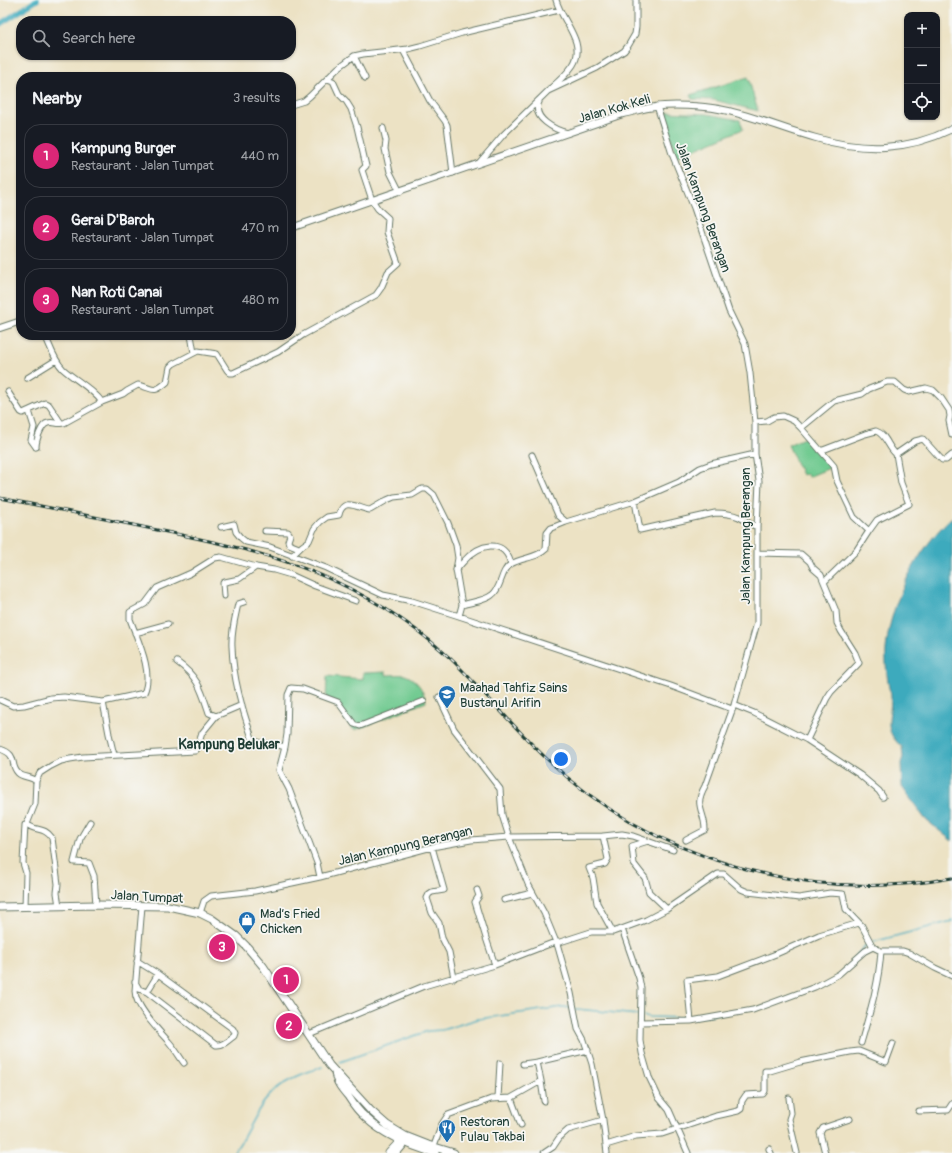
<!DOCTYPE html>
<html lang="en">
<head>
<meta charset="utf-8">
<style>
  :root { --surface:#171b24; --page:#242831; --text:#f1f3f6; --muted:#9ea1a6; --line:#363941; --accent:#db2777 }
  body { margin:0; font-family:Pangolin,sans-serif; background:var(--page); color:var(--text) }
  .controls { position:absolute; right:12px; top:12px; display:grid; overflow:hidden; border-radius:8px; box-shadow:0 1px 3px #0004 }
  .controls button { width:36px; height:36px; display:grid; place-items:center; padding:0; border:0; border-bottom:1px solid var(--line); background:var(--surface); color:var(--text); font:20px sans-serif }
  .you { position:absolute; left:561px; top:759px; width:14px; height:14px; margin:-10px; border:3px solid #fff; border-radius:50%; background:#1a73e8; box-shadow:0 0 0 6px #1a73e833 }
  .badge { display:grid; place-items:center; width:26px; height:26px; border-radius:50%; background:var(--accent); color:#fff; font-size:13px; font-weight:700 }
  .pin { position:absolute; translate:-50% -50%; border:2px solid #fff; box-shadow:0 1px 4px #0006 }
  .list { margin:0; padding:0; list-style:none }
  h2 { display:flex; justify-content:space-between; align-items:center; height:52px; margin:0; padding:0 16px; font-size:17px }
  h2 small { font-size:13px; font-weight:400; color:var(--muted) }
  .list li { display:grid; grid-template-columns:26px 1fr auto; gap:12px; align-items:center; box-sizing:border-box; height:64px; margin:0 8px 8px; padding:0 8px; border:1px solid var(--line); border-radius:16px }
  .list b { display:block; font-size:15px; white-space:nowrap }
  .list p { margin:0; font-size:13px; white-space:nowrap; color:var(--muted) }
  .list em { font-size:13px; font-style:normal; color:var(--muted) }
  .icon { flex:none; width:22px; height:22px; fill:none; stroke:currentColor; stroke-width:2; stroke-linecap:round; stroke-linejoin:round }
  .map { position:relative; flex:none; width:952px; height:1153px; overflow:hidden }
  .search { position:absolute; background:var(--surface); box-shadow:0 1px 3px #0004; left:16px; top:16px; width:280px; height:44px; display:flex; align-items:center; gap:10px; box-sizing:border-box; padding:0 14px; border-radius:16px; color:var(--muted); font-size:15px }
  .panel { position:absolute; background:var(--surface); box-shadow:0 1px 3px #0004; left:16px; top:72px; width:280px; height:268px; border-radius:16px }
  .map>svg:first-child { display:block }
</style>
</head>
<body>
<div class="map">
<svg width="952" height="1153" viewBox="0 0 952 1153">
  <rect width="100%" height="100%" fill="#f6f6f2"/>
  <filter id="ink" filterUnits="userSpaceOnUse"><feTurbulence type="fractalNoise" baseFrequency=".025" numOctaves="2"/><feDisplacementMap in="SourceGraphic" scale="8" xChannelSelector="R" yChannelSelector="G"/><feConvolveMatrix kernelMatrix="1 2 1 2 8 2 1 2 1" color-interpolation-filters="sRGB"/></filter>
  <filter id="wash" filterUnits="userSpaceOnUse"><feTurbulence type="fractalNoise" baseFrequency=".012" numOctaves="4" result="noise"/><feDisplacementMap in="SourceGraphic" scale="16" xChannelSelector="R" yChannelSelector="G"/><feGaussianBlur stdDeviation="0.9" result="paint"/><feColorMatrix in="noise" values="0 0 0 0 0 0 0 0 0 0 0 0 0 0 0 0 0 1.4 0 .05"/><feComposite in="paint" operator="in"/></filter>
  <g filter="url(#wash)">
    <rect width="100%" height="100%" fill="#ece2c4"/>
    <path fill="#71ca91" stroke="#488462" d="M748 77 758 111 714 100 692 99 690 95Z
      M668 112 707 114 740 120 743 129 677 157 664 118Z
      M806 437 832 467 808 477 807 474 802 475 788 445Z
      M386 672V675C392 675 400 674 405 675 417 679 424 691 426 702L355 730 353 729 337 704 326 700 327 676 363 679V673Z"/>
    <path fill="#3eaabd" stroke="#2e7478" d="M952 517V653L951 657 952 664V841L925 819 902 787 901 763 903 757 902 747C882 730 891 719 891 697 891 694 890 691 889 688 887 678 885 659 886 649 890 602 918 548 952 517Z"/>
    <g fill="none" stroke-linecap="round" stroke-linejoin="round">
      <path stroke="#3eaabd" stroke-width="1.5" d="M873 942 952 921
        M852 960 865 946 869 944
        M576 1009 638 1015
        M644 1016 650 1017 685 1018
        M694 1017 723 1013
        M340 1062 428 1031 442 1030 478 1019 563 1007 571 1008
        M233 1153C244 1140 249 1125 258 1111 274 1084 294 1076 322 1067"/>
      <path stroke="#3eaabd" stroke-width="5.5" d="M0 24 37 0"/>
    </g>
  </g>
  <g filter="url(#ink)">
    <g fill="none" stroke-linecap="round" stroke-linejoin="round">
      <defs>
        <path id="minor" d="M403 50 430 101 445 121 447 125 453 173
          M354 56 365 78
          M551 88C559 81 567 74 573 65 587 43 562 22 556 0
          M539 102C531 118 555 130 568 133
          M291 105 304 101 310 96 338 68 354 56 363 54 408 49 420 46 462 33 559 10
          M657 106 672 154 694 208 729 311 745 344 750 373 755 422V454L759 481 757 527V623L734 705 705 786C693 807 705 810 705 830L686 840
          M383 128 386 141 385 149 390 172 400 192
          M479 163 503 135 548 91 597 68 624 51 628 46 635 34 636 27V0
          M45 335C50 346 54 360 63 369 75 380 92 388 102 402
          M191 335 194 353
          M27 378 56 360
          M8 392 21 412 23 413 45 403 49 405 61 423H64
          M29 411 34 427 31 440 36 447
          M755 422 767 421 774 417 783 416 794 421 801 428 834 466 837 481 854 517 869 531 856 551 824 582
          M801 428 834 401 862 394 869 389 887 382H895L904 390 909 392 926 388 933 390 941 398 949 410 950 416 949 421 952 435
          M36 447C36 441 41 424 48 423 53 421 58 425 64 423L102 402 123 394 127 391 138 385C154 388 152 395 167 382L170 367 173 364 198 351 217 354 227 370 230 373H233L278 352 303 335 376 295 381 288 388 272 398 263 387 232 388 218 378 209 372 200 362 170 366 166 357 127 351 109 346 101 339 94 333 81 327 79
          M820 450H823L865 434 876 431C886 434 888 448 896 454L915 441 923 439 942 460H946L952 455
          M532 455 558 515 566 522
          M635 501 640 530 715 513C723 513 732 514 739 517 745 520 750 524 757 527
          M221 527 234 524 236 532 241 538 246 542 270 547 326 568 383 595 412 601 459 616 671 686 732 709
          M265 531 288 532 290 535 288 541 289 544 299 548
          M869 531 877 520 909 504 901 483 896 454
          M757 553 801 554 810 562 813 568 821 575 836 611 837 623 841 631 855 653 859 663 831 692 827 698 807 740
          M292 556 302 546 309 541 314 529 320 522 327 517 339 515C343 496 359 509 370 510L387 500 394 497 412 495 422 489H427L434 495 448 523 456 545 458 558 456 570 462 605 459 616
          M456 570C459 567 461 564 464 561 479 544 504 537 511 564
          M224 596 223 583 225 582 239 579 256 567
          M244 602 238 604C235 618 231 632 232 647 233 678 242 708 252 738 259 747 275 743 285 747
          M462 605C471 602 485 601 492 595 502 588 500 571 511 564 522 557 536 559 546 549L547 533 551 528 554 527 566 522 635 501 679 482 700 468 711 464 755 454
          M135 633 168 624
          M177 662C198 677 201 689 209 713L216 716
          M439 697 454 729 500 789 502 815 509 837 528 884 544 913 558 947 571 993 578 1029 584 1040 592 1064 603 1120 607 1153
          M0 700 13 706 24 705 51 698 64 697 103 702 144 693C154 672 137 639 130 619V612L145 604 157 588 191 573 215 558 221 557 256 567 274 570 291 575 315 586 356 601
          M103 702 109 734 114 755
          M734 705 754 713 807 740 860 775 879 791 883 797
          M0 749C19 755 9 764 18 773 23 778 31 776 36 781
          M90 822 80 839 74 862 89 863 94 876 96 905
          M603 836 608 859 605 864 589 868 593 878 597 903 613 932
          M648 841 632 846 634 864 645 878 649 892 667 909
          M432 847 444 890 432 892 429 894 427 898 432 913 439 923 442 938 449 952 454 978
          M320 877 317 863 289 789 279 770 285 747 287 734 288 695 291 688 303 689 338 702 354 724 360 726 424 701
          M477 890 479 896 475 902 486 938 495 965
          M504 900 532 893
          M25 906 26 873 23 863 25 825
          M59 906 57 893 58 884 52 838C44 826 35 832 27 824L35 804 36 781 40 773 51 766 61 761 70 759 83 757 195 751 197 749 202 733 216 716 242 705
          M142 906 135 991C135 1006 159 1031 169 1042 175 1049 179 1056 184 1063
          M200 913 204 901 211 896 255 891 320 877 432 847 471 840 509 837 603 836 622 834 633 836 673 850
          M622 929 639 978 641 988 640 1040 642 1053 649 1077 659 1098 669 1110 688 1153
          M135 982 139 989 147 992 216 1045C223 1046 229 1040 234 1036L235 1033 233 1029 158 974 137 961
          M147 992 158 974
          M691 1021 687 980 718 976 776 954 819 935 859 923
          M640 1022 691 1021 753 1010 815 987 839 974 865 951 873 947
          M309 1034 424 986 495 965 555 942H560L591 932H613L646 920 667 909 718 874H724L741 889 748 892 799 898 830 893 843 894 846 909 862 926 873 947 881 951H903L909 953 935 968 952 976
          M861 1043C870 1012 879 983 881 951
          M523 1064 537 1062 588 1050
          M541 1081 544 1101
          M498 1098 500 1063
          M511 1098 521 1125
          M789 1098 791 1113 789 1119 797 1153
          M919 1111 948 1110 952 1104
          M435 1143 442 1124 448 1115 491 1099 511 1098 541 1081 537 1062
          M606 1145 636 1136 662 1134 716 1116 738 1111 741 1109 742 1101 746 1095 763 1094 765 1091V1071H770L800 1062 850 1052 859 1051 886 1062 893 1043
          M769 1149 771 1153
          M544 1153 553 1147 559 1138 568 1130 603 1120
          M825 1153 820 1133 823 1128 850 1119"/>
        <path id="tertiary" d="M291 228 623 114C633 112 644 108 655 107 671 104 703 106 719 109 752 115 783 129 816 138 863 152 907 151 952 129
          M0 328 21 321"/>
        <path id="secondary" d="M0 907 96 905 168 906 200 913 212 919 236 936 247 947 263 966 329 1065 370 1110 387 1125 405 1136 428 1145 454 1153
          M335 1072C336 1082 342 1089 348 1096 353 1104 359 1112 366 1118 384 1135 411 1146 435 1153
          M389 1153 404 1137
          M396 1153 408 1139"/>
      </defs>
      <use href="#minor" stroke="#677766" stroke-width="7"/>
      <use href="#tertiary" stroke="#677766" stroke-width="8"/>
      <use href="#secondary" stroke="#677766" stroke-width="9"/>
      <use href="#minor" stroke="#fff" stroke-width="5"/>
      <use href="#tertiary" stroke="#fff" stroke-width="6"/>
      <use href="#secondary" stroke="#fff" stroke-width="7"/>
      <defs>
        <path id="rail" d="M0 498C52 508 105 519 157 530 227 544 297 559 360 594 392 611 424 634 451 659 484 691 513 727 547 759 652 860 809 904 952 878"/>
      </defs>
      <use href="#rail" stroke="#1f3d34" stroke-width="3"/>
      <use href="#rail" stroke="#f6f6f2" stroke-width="1.5" stroke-dasharray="4.5" stroke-linecap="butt"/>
    </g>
  </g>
  <defs>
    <symbol id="school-pin" viewBox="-11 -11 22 30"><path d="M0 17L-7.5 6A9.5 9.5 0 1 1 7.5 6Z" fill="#1f6fb2" stroke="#f6f6f2"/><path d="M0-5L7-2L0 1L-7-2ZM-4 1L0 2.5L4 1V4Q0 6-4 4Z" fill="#fff"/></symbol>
    <symbol id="shop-pin" viewBox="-11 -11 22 30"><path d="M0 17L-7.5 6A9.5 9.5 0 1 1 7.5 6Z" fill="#1f6fb2" stroke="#f6f6f2"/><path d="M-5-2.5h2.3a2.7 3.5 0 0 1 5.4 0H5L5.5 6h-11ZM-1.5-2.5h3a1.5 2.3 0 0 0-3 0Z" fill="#fff"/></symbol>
    <symbol id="restaurant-pin" viewBox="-11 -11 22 30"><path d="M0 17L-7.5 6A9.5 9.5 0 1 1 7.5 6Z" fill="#1f6fb2" stroke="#f6f6f2"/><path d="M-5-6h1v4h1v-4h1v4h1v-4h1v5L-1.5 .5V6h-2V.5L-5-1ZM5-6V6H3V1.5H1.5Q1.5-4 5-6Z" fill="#fff"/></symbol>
  </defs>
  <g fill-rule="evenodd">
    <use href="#school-pin" x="437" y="684" width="20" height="27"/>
    <use href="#shop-pin" x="237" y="910" width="20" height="27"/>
    <use href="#restaurant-pin" x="437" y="1118" width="20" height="27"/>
  </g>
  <g text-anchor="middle" stroke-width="3.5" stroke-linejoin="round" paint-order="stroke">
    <g font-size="13" fill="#1f3d34" stroke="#f6f6f2">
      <text transform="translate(614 108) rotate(-16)" y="5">Jalan Kok Keli</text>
      <text transform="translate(704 207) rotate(70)" y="5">Jalan Kampung Berangan</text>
      <text transform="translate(745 536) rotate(-90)" y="5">Jalan Kampung Berangan</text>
      <text transform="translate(405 845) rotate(-13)" y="5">Jalan Kampung Berangan</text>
      <text transform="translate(147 896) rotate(3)" y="5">Jalan Tumpat</text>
    </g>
    <g font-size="13" fill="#1f3d34" stroke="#f6f6f2" text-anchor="start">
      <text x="460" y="692">Maahad Tahfiz Sains<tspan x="460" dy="15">Bustanul Arifin</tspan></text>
      <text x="260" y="918">Mad’s Fried<tspan x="260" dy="15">Chicken</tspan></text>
      <text x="460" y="1126">Restoran<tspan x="460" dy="15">Pulau Takbai</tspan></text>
    </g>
    <g font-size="14" font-weight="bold" fill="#1f3d34" stroke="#f6f6f2">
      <text x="229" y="749">Kampung Belukar</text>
    </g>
  </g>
</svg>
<div class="controls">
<button>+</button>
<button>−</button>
<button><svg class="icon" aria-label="locate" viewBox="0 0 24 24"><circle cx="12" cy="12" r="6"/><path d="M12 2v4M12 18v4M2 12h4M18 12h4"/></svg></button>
</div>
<div class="you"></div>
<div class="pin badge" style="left:286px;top:980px">1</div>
<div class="pin badge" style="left:289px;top:1026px">2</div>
<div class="pin badge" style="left:222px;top:947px">3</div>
<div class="search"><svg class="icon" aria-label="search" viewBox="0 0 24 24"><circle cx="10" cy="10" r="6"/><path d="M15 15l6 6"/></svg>Search here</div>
<section class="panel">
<h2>Nearby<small>3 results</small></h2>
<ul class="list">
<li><span class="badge">1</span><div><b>Kampung Burger</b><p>Restaurant · Jalan Tumpat</p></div><em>440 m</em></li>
<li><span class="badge">2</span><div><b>Gerai D'Baroh</b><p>Restaurant · Jalan Tumpat</p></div><em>470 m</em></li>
<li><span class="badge">3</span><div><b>Nan Roti Canai</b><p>Restaurant · Jalan Tumpat</p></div><em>480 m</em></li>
</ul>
</section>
</div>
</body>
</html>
